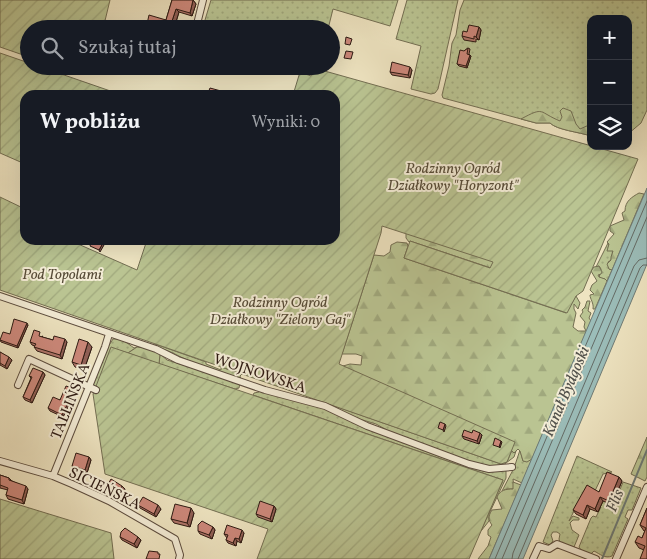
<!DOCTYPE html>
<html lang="pl">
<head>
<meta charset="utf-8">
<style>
  :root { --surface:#171b24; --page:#20242c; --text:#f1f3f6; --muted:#9ea1a6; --line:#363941 }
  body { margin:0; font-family:Vollkorn,serif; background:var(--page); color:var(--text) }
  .controls { position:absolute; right:15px; top:15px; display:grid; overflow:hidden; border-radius:10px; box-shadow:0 5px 20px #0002 }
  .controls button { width:45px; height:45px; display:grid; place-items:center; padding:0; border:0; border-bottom:1px solid var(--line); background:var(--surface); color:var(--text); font:25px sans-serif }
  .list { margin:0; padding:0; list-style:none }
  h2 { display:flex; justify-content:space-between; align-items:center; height:65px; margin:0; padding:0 20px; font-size:21px }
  h2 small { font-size:16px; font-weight:400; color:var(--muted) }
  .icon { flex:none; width:28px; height:28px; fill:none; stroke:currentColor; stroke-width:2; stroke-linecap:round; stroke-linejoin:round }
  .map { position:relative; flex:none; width:647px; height:559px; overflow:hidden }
  .search { position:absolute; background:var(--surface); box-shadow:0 5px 20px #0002; left:20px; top:20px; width:320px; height:55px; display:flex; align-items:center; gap:12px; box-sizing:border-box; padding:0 18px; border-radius:28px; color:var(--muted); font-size:19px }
  .panel { position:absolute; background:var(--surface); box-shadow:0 5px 20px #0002; left:20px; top:90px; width:320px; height:155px; border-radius:15px }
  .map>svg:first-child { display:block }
</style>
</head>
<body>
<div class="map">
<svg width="647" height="559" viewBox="0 0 647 559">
  <defs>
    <pattern id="grass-dots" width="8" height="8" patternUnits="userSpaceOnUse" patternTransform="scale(1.25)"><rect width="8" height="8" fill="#bac492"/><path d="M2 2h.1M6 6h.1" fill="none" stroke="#a0a87d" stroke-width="1.8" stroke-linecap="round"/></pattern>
    <pattern id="forest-firs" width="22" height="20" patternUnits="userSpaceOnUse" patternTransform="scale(1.25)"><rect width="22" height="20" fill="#bac492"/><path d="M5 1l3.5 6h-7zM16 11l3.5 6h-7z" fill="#a0a87d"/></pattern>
    <pattern id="garden-furrows" width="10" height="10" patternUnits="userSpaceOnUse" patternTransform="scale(1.25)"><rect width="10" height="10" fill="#bac492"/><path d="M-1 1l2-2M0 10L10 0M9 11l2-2" fill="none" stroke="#a0a87d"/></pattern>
  </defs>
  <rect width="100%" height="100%" fill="#eee4c1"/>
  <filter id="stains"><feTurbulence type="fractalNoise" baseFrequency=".004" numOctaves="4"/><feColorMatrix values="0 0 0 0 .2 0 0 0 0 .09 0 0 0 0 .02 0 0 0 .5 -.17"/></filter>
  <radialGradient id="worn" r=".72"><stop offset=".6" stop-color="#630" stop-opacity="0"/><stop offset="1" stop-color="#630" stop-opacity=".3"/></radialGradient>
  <path fill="url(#grass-dots)" stroke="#736e52" d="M211 0H398L390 26 333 9 328 29H208L205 20Z
    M407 0H458L438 89 435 93 431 94 411 89 421 46 396 39Z
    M464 0H647V110L641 123 628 134V19H591V136C579 132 557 130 550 123H536L443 98 442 95 449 66 452 43 456 35 460 10Z
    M608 243 610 250 613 251 611 260 608 262 609 269 612 270 607 281 605 279 599 278 601 269 599 266 596 267Z
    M113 339C122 338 127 343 134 348L137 347 128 353 111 348 96 388 93 384 106 350Z
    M155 344 206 362V364L221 370V367L242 374 240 376 241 379C218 371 195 365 173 353 167 350 161 349 155 346Z
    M160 354 167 360 240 383 239 388 235 389 159 364Z
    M259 389 311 403 451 458 503 469 506 471V478L489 514V521L481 531 503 480 253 395 254 393 259 392Z
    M329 404 501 464 507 462 512 450 516 451 514 457 502 466 498 467 479 465 396 435 376 424 353 417 330 406Z
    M520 450 523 461 532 459 522 483 513 479 514 489H506L502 491 514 468Z
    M577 456 612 472 603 474 594 493 612 505 615 496 617 497 623 482 641 488 632 510H628L625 517 628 519 612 556C605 559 600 554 594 551L591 554 581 550 579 547 591 518 593 516 596 517 601 507 579 501 569 521 573 516 579 518V520H573L570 523 572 530 579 535 574 547 560 543 559 539 560 534 557 532H553L551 535 553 541 550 545 543 542Z"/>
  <path fill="url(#forest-firs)" stroke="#736e52" d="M563 108 571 111 576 124 580 129 589 125 591 126V136C579 132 557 130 550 123H536L521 119C545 106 538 112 560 121L562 117 560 111Z
    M639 193 644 194 612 270 609 269 607 264 611 260V257L613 251H607L609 244 607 242 614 234 610 231V226L624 220 622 213 625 211C625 201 632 197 639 193Z
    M406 233 494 261 491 268 410 241 409 242 406 238Z
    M397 242 407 243 408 246 404 258 566 313 576 296 580 303 578 309 574 304V309L576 313 573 327 578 331H586L584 327 585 322 580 316 583 312 582 310 585 307 587 301H590L588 311 591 313 589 318 591 321 532 459 527 462 523 461 520 451 518 449 514 453 510 449 343 366 350 364 361 365 362 356 356 354H342L374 255 384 256 390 252 391 245Z
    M599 266 602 272 601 274 598 275 599 277 605 279 607 281 595 309H593C594 303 590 299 590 295L594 294 590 290 592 285 597 281 591 271 594 267Z
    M137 347 148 348 160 354 159 364 128 353Z
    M647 437V477L645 481 631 474Z
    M513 482 521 485 489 559H478L488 546 491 537 488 535V530L492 525C488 520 488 516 492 510L502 509 497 497C500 490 506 489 513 489Z"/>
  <path fill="url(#garden-furrows)" stroke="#736e52" d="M0 0H110L103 29H29V57L0 47Z
    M0 53 29 63V66H38L122 95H25V164L0 153Z
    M314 68 638 159 583 291 576 296 567 313 404 258 410 241 490 268 493 262 382 226 381 233 339 364 515 442 507 462 501 464 0 290V197L25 209V240H69L137 270 147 240H335V95H293L300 72 311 76Z
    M111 347 503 480 469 559H257L268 529 105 474 93 394Z
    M0 499 111 533 114 559H0Z"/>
  <path fill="#9bbdb9" stroke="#6f7b76" d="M647 188V264L523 559H489Z"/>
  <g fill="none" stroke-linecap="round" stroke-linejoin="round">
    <path stroke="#646b66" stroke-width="1" d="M495 559 647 201
      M502 559 647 217
      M512 559 513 553 634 266 639 260 647 258
      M518 559 640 268 643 265H647"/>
    <path stroke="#6f7b76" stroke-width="2" d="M602 559 647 450"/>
    <defs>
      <path id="street" d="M196 28 203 0
        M0 296 156 349 178 360 265 390 325 406 367 426 469 464 489 469 512 467
        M18 385 29 359 96 390
        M0 461 53 476 72 484 109 501 175 539 180 555 179 559
        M53 476 105 347 109 334
        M533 559 539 546 549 549 557 544 596 559
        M616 559 647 487"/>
    </defs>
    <use href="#street" stroke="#5c4c3e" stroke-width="8"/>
    <use href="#street" stroke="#f4edd7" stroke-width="6"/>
  </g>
  <path fill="#b0756a" stroke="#2c1912" d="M172 0H193L196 4 192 16 179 12 176 22 180 24 183 27V29H152L149 28 147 24 166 20Z
    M479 27 481 30 479 40 476 39V42L464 40 462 36 467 32Z
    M468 48 470 49 469 54 471 56 467 68 459 66 457 64 464 51Z
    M155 66H172V67H170L168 74 157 71Z
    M412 70 410 78 392 75 390 72Z
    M28 325 18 348 1 342 0 340Z
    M43 336 42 337 53 340 67 342 62 359 37 351 34 347 35 346 32 345 30 342Z
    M92 347 84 370 75 367 72 362Z
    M0 352 12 360 7 369 0 365Z
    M43 372 45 375 32 403 25 400 23 397 31 378 29 376Z
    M75 389 76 391 63 417 50 411 48 408Z
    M472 433H480L482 435 479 444 464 439 462 436Z
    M89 457 91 460 87 473 74 469 72 466Z
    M0 475 9 478 12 481 28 489 24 504 8 499 6 495 8 490 0 488Z
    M619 477 622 481 612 505 603 501 598 512 590 509 586 519 576 514 573 510Z
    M106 488 125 489 120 498 108 491Z
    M138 505 161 509 156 517 140 508Z
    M274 506 276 509 272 522 258 517 256 514Z
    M647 508V559L644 550 639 548 635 542 642 538 645 531H644L640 525Z
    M194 513 190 527 174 523 171 519Z
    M213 527 215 530 212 539 200 534 198 531Z
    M244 533 241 543 237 541 236 546 228 543 226 540 227 538 224 534Z
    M120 537 141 540 137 548 122 540Z"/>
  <path fill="#905f56" stroke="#2c1912" d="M193 0 196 4 192 16 190 13Z
    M176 9 179 12 175 25 172 21Z
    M180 24 183 27V29H179Z
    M479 27 481 30 479 40 476 37Z
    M470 55 471 56 467 68 466 66Z
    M167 66 170 67 168 74 166 70Z
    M410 67 412 70 410 78 408 75Z
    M103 243 104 245 100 252 99 250Z
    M27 323 28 325 18 348 17 346Z
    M65 339 67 342 62 359 60 355Z
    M88 342 92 347 84 370 81 365Z
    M9 357 12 360 7 369 5 366Z
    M43 372 45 375 32 403 30 400Z
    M75 389 76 391 63 417 62 415Z
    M445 424 446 426 444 432 443 430Z
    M480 433 482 435 479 444 477 441Z
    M501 441 502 442 500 448 499 447Z
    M89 457 91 460 87 473 85 470Z
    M619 477 622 481 612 505 609 501Z
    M26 486 28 489 24 504 22 500Z
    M122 486 125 489 120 498 118 495Z
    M600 497 603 501 598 512 595 509Z
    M158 505 161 509 156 517 154 514Z
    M587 505 590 509 586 519 583 515Z
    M274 506 276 509 272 522 270 519Z
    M191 508 194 513 190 527 187 523Z
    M213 527 215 530 212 539 209 535Z
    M242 530 244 533 241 543 239 539Z
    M138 537 141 540 137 548 134 544Z
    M235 538 237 541 236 546 233 543Z"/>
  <path fill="#cd887b" stroke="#2c1912" d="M172 0H193L190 13 176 9 172 21 180 24 179 29H162L147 24 149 15 166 20Z
    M469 25 479 27 476 37 474 36V39L462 36 463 31 467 32Z
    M346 37 352 39 350 45 345 44Z
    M468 48 467 54 470 55 466 66 457 64 460 50 464 51Z
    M346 51 353 52 351 59 344 58Z
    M392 62 410 67 408 75 390 72Z
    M155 66H167L166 70 155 67Z
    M210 88 221 91 219 95H213L208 93Z
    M92 240H96L103 243 99 250 90 246Z
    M14 319 27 323 17 346 0 340 3 332 10 334Z
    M34 330 40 332 39 336 53 340 54 336 65 339 60 355 34 347 36 344 30 342Z
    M79 339 88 342 81 365 72 362Z
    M0 352 9 357 5 366 0 363Z
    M33 368 43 372 30 400 23 397 32 377 29 376Z
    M66 386 75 389 62 415 48 408 53 397 60 400Z
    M440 422 445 424 443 430 438 428Z
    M464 430 472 433 473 430 480 433 477 441 462 436Z
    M495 438 501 441 499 447 493 445Z
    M76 453 89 457 85 470 72 466Z
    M607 472 619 477 609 501 600 497 595 509 587 505 583 515 573 510 587 485 599 492Z
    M0 475 9 478V480L26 486 22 500 6 495 8 488 0 485Z
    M111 479 122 486 118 495 106 488Z
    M143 497 158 505 154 514 138 505Z
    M260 501 274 506 270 519 256 514Z
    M175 504 191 508 187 523 171 519Z
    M647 508V559H640L645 546 635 542 638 536 642 538 646 528 640 525Z
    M202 521 213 527 209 535 198 531V525Z
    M227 525 242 530 239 539 235 538 233 543 226 540 228 535 224 534Z
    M125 528 138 537 134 544 120 537 121 532Z
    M149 551 158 552V554H160L159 559H146Z"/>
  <g text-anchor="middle" stroke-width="4" stroke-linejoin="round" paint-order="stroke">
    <g font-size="15" font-style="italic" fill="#574c38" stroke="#f4edd7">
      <text x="453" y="173">Rodzinny Ogród<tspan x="453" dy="17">Działkowy "Horyzont"</tspan></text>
      <text x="62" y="279">Pod Topolami</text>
      <text x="280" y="307">Rodzinny Ogród<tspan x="280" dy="17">Działkowy "Zielony Gaj"</tspan></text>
    </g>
    <g font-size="15" fill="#2c1912" stroke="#f4edd7">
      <text transform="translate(260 373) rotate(18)" y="5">WOJNOWSKA</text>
      <text transform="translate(70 401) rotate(-68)" y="5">TALLIŃSKA</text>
      <text transform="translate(105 488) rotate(26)" y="5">SICIEŃSKA</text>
    </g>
    <g font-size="16" font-style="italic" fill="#53524c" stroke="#f4edd7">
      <text transform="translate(565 391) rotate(-67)" y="6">Kanał Bydgoski</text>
      <text transform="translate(614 500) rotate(-68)" y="6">Flis</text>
    </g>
  </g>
  <rect width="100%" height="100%" filter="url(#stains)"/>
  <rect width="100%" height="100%" fill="url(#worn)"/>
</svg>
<div class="controls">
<button>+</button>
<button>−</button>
<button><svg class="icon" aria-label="layers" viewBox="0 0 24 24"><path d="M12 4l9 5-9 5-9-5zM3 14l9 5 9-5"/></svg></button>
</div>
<div class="search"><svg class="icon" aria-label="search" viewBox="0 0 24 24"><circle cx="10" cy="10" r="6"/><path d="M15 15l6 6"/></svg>Szukaj tutaj</div>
<section class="panel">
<h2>W pobliżu<small>Wyniki: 0</small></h2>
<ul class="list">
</ul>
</section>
</div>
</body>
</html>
